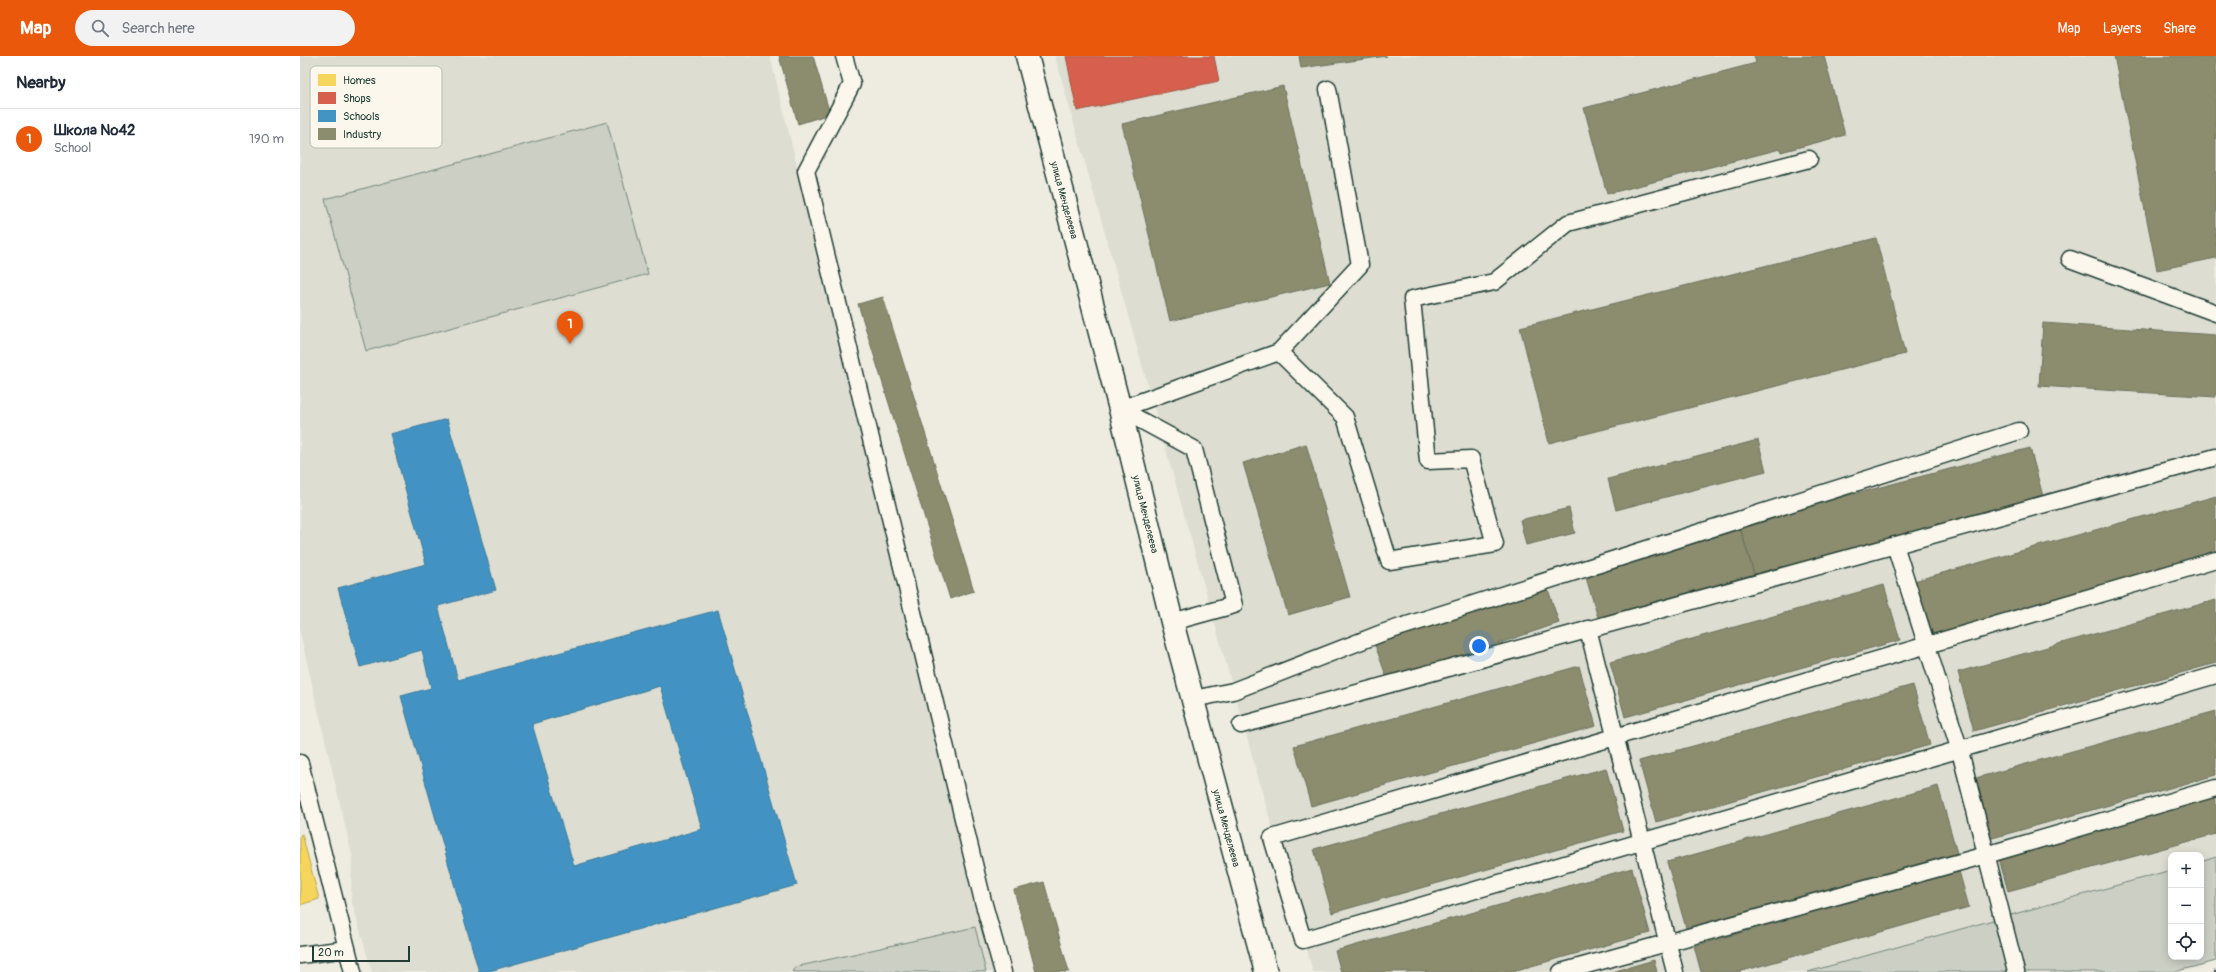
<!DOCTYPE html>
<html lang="en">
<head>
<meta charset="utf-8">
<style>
  :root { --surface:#fff; --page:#f2f2f3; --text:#1f2937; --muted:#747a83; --line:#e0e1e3; --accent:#ea580c }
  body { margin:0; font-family:Pangolin,sans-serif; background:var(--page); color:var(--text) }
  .controls { position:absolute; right:12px; bottom:12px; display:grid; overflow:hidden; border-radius:8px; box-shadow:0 2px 10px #0003 }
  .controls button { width:36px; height:36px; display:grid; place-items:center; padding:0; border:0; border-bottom:1px solid var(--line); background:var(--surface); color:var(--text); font:20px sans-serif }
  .scale { position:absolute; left:12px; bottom:10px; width:98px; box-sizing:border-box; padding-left:4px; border:2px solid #1f3d34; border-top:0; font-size:11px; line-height:14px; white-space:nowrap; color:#1f3d34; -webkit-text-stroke:3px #fbf7ec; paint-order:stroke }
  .you { position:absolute; left:1179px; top:590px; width:14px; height:14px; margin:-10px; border:3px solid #fff; border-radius:50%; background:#1a73e8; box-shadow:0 0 0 6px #1a73e833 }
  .badge { display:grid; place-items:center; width:26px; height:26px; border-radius:50%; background:var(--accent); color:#fff; font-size:13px; font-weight:700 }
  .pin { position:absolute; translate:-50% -33px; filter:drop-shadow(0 1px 2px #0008) }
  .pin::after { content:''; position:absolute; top:21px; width:14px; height:12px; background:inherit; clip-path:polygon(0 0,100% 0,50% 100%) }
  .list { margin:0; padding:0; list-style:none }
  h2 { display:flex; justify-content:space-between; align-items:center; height:52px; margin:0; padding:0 16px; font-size:17px }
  h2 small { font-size:13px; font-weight:400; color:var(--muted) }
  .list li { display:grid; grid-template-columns:26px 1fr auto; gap:12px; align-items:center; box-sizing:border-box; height:60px; padding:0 16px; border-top:1px solid var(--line) }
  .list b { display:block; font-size:15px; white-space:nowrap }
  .list p { margin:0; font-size:13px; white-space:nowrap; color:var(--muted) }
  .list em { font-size:13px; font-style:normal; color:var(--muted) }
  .icon { flex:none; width:22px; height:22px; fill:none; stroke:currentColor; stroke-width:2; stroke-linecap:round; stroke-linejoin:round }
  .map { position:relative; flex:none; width:1916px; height:916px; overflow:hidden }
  header { display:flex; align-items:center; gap:24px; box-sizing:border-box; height:56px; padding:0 20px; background:var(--accent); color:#fff }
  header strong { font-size:19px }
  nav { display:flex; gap:22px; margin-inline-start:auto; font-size:14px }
  .search { width:280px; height:36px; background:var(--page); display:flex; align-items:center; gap:10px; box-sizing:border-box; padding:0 14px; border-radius:22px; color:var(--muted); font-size:15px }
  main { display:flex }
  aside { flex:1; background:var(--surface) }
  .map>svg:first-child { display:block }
</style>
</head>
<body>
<header>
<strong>Map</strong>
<div class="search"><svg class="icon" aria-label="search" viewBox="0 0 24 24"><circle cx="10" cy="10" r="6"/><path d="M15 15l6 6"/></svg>Search here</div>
<nav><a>Map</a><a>Layers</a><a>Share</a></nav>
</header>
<main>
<aside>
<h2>Nearby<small></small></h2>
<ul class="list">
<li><span class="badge">1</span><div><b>Школа №42</b><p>School</p></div><em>190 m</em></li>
</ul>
</aside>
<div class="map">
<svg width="1916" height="916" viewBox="0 0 1916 916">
  <rect width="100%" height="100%" fill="#eeece1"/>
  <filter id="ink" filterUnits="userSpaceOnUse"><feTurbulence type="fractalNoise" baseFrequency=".025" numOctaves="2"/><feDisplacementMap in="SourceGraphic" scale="8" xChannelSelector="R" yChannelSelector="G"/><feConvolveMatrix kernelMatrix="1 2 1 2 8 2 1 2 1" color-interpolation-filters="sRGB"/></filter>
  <g filter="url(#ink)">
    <path fill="#ddddd2" d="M0 0H470L695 916H72L51 843 52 799 0 577Z
      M755 0H1916V801L1901 806V799H1871V814L1508 916H1013Z"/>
    <path fill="#cbcfc4" stroke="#75867c" d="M307 66 348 218 66 295 25 143Z
      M1916 801V905L1874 916H1508L1871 814V901H1901V806Z
      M675 871 686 916H492L495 911Z"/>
    <path fill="#f6d55c" stroke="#b6a750" d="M2 778 19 843 0 849V779Z"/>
    <path fill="#d6604d" stroke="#9f5646" d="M766 0H914L919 25 777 55Z"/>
    <path fill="#4393c3" stroke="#387998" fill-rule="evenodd" d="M147 363 196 534 138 550 158 624 418 554 497 829 186 916H179L101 640 131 632 122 594 60 611 38 532 126 508 90 378ZM360 630 402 773 274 810 232 668Z"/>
    <path fill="#8c8c6e" stroke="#6b745d" d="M479 0H513L530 58 498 68Z
      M999 0H1087L1001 12Z
      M1454 0H1524L1545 79 1481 96 1480 93 1307 138 1284 52 1456 7Z
      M1814 0H1916V202L1857 214Z
      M983 30 1030 227 870 265 822 68Z
      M1576 182 1605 298 1249 387 1220 271Z
      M583 241 674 535 650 543 558 248Z
      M1743 267 1916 279V341L1739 330Z
      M1458 384 1466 415 1316 454 1308 423Z
      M1006 388 1050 541 988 559 943 407Z
      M1730 392 1744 444 1454 518 1439 468Z
      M1916 440V499L1630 579 1614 525Z
      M1269 452 1275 477 1226 489 1220 464Z
      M1439 468 1454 518 1299 565 1284 515Z
      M1584 529 1600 584 1325 661 1310 606Z
      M1247 530 1259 567 1088 625 1075 589Z
      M1916 544V607L1674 675 1658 616Z
      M1279 610 1296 670 1011 750 994 690Z
      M1613 629 1630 689 1356 766 1339 705Z
      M1916 655V719L1689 783 1672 723Z
      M1306 712 1323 775 1032 857 1014 793Z
      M1638 730 1657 797 1386 872 1367 806Z
      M1916 740V778L1708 835 1698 799Z
      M1332 812 1350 877 1210 916H1041L1035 895Z
      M1659 815 1669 851 1439 916H1401L1394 890Z
      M744 826 769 916H736L714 834Z
      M1354 904 1357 916H1312Z"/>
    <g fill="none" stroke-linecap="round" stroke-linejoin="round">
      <defs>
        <path id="service" d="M544 0 552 28 506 115 683 845 703 916
          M1770 203 1916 257
          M979 296 1045 361 1089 505 1195 488 1171 403 1128 405 1112 243 1194 226 1268 167 1509 103
          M820 353 979 296 1060 209 1028 33
          M820 353 894 393 934 549 872 566
          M1595 489 1660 695 1716 916
          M1916 504 972 782 1003 884 1916 619
          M1288 573 1375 916
          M893 643 933 635 1082 577 1719 375
          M941 669 1916 401
          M0 707 53 916
          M0 899 47 893
          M1261 916 1686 799 1916 732"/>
        <path id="minor" d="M727 0 820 353 872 566 966 916"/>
      </defs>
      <use href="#service" stroke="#1f3d34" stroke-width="19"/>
      <use href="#minor" stroke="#1f3d34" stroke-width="25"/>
      <path stroke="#1f3d34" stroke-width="2.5" stroke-dasharray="3 3" stroke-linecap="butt" d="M1914 916H1916"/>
      <use href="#service" stroke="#fbf7ec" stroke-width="16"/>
      <use href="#minor" stroke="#fbf7ec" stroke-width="22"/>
    </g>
  </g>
  <g text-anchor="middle" stroke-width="4" stroke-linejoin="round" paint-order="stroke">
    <g font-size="10" fill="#1f3d34" stroke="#fbf7ec">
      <text transform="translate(765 144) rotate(75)" y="4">улица Менделеева</text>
      <text transform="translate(846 458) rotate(76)" y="4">улица Менделеева</text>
      <text transform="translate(927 772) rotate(75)" y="4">улица Менделеева</text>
    </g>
  </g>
  <rect x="10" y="10" width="132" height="82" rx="6" fill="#fbf7ec" stroke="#b9bfb5" stroke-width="1"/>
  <rect x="18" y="18" width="18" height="12" fill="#f6d55c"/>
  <rect x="18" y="36" width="18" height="12" fill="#d6604d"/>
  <rect x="18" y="54" width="18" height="12" fill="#4393c3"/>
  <rect x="18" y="72" width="18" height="12" fill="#8c8c6e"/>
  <g font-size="11" fill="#1f3d34">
    <text x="43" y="28">Homes</text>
    <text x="43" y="46">Shops</text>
    <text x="43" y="64">Schools</text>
    <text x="43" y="82">Industry</text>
  </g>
</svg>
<div class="controls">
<button>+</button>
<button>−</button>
<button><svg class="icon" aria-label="locate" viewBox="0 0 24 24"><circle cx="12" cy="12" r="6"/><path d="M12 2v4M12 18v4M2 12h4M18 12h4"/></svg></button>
</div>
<div class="scale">20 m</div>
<div class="you"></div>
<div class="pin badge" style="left:270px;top:288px">1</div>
</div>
</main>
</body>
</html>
